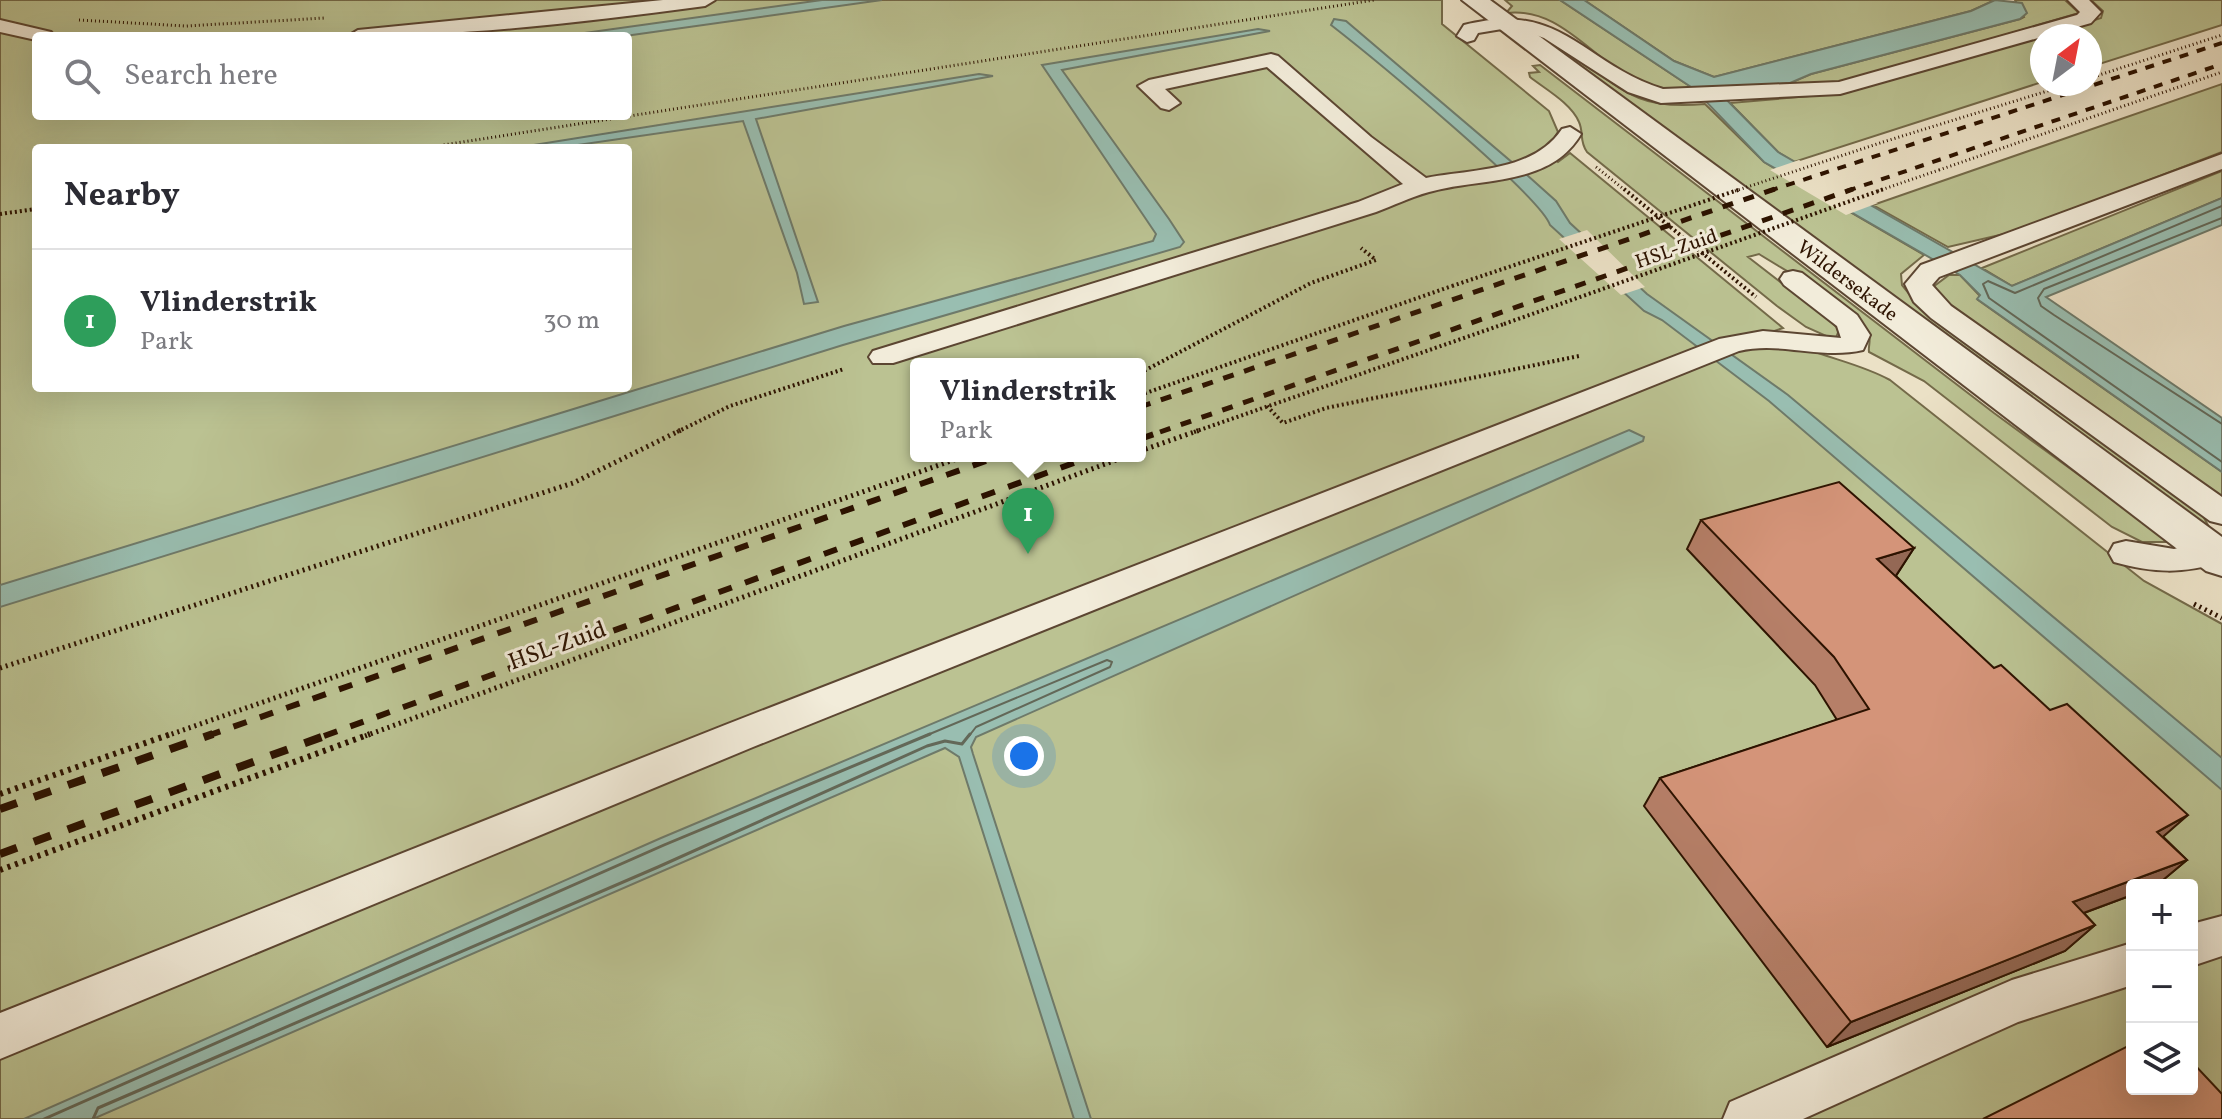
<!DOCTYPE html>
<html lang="en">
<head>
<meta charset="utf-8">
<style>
  :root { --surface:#fff; --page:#f7f7f7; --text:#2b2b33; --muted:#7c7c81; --line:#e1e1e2; --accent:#0b8043 }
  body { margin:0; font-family:Vollkorn,serif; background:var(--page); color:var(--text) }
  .controls { position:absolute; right:24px; bottom:24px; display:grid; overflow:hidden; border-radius:8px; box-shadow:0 8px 32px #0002 }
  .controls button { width:72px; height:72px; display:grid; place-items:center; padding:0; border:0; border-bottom:2px solid var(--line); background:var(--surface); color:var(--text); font:40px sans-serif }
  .compass { position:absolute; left:2030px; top:24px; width:72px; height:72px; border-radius:50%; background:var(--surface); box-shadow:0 8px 32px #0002; rotate:32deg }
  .you { position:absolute; left:1024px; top:756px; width:28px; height:28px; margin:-20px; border:6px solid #fff; border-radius:50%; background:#1a73e8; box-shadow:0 0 0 12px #1a73e833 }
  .badge { display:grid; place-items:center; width:52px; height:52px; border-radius:50%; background:var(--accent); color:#fff; font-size:26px; font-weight:700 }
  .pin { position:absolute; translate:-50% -66px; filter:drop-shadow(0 2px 4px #0008) }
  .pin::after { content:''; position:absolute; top:42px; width:28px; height:24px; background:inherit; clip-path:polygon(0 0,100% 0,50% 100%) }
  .popup { position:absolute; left:910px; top:358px; width:236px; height:104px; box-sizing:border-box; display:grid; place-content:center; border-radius:8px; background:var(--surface); filter:drop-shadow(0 2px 6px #0005); font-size:26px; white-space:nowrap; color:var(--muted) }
  .popup b { font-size:30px; color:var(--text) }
  .popup::after { content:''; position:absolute; left:50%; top:100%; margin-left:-16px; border:16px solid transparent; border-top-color:var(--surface) }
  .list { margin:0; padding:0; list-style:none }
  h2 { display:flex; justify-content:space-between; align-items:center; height:104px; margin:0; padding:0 32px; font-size:34px }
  h2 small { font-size:26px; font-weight:400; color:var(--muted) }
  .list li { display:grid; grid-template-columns:52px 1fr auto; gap:24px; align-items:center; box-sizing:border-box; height:144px; padding:0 32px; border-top:2px solid var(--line) }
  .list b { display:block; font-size:30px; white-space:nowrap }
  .list p { margin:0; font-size:26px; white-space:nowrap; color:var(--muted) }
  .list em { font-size:26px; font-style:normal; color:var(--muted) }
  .icon { flex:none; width:44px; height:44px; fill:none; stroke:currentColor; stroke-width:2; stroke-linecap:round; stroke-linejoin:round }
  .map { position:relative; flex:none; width:2222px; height:1119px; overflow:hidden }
  .search { position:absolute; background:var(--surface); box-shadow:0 8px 32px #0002; left:32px; top:32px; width:600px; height:88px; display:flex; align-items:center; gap:20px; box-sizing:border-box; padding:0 28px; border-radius:8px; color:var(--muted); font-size:30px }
  .panel { position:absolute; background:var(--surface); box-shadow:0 8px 32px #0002; left:32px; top:144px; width:600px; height:248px; border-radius:8px }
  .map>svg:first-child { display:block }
</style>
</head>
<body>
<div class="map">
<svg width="2222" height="1119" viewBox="0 0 2222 1119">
  <rect width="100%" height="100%" fill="#ebe1c6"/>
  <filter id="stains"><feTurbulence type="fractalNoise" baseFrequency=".0025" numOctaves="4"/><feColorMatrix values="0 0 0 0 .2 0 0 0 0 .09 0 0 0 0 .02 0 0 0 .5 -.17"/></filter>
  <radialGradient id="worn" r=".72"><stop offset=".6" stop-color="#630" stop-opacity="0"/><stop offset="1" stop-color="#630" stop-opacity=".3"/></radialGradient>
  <path fill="#bbc292" stroke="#746a49" stroke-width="2" fill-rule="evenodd" d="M0 0H1442V24L1549 111 1558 132 1546 151 1558 162 1570 153 1783 328 1774 331C1807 356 1852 359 1890 380L2144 581 2222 624V1119H0ZM36 36H628V116H36ZM36 148H628V388H36ZM916 364H1140V456H916ZM2132 885H2192V1089H2132Z
    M1505 0H1560L1694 89C1677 89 1661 90 1645 84 1595 66 1564 6 1506 13L1512 6Z
    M1584 0H1995L1971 11 1714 77 1674 61Z
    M2015 0H2065L2079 13 1845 82 1715 88 1790 83 1811 74 2020 19 2024 17Z
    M2091 0H2222V25L2090 67V36H2045L2101 18 2103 11Z
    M1525 27C1570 38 1596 81 1639 98 1659 106 1684 106 1705 104L1764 162 1924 255 1901 274 1902 285 1914 300 2201 512 2210 529Z
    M2042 37V82L1794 162 1778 152 1730 103 1845 93Z
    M1540 65 1994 413 2171 542H2142L2112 527 1924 381 1869 352C1868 347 1871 341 1869 334 1861 311 1780 268 1759 254L1748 257 1831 321 1839 330 1835 340 1806 327 1777 306 1587 152C1579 141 1584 133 1579 122 1571 103 1545 89 1530 77L1529 73 1539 72 1533 66Z
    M2222 84V152L2017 231 1948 247 1873 205Z
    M2222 171V198L2012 286 1982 268Z
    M1949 275H1960L1980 296 1978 300 2222 472V503L1958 316 1933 287Z"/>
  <path fill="#99beb1" stroke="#6e7a6a" stroke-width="2" d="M822 0H882L625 36H563Z
    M1560 0H1584L1674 61 1714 77 1971 11 1995 0 2022 3 2027 13 2020 19 1811 74 1790 83 1715 88 1778 152 2012 286 2222 198V225L2046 297 2222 418V472L1977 299 1980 295 1960 275 1764 162 1694 89Z
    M1334 19 1346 21 1527 175 1556 201 1570 223 1647 294 1788 395 2222 758V790L1769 401 1662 320 1644 311 1550 225C1540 195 1367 53 1331 25Z
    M1258 29 1270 31 1062 70 1169 219 1184 242 1180 247 843 345 0 607V585L844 326 1153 241 1156 234 1042 65Z
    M979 74 993 76 756 119 818 302 804 304 797 273 743 121 557 148H515Z
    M1629 430 1644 437 1643 441 976 737 971 747 973 754 1091 1119H1074L959 757 945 748 93 1119H24L661 838Z"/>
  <path fill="#ebe1c6" d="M1799 160 1875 202 1878 203 1846 215 1770 170Z
    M1587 230 1645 287 1621 295 1559 239Z"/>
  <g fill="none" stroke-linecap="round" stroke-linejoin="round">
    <path stroke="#636858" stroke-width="2" d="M2222 206 2015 293 1988 281 1983 284 1989 298 2222 462
      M2222 218 2044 289 2038 298 2041 306 2054 315 2222 424
      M925 736 1107 660 1112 662 1110 667 976 727 969 736"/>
    <path stroke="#636858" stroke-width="3" d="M44 1119 664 845 930 734
      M93 1119 98 1108 658 867 927 746 945 741 962 744 970 734"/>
    <defs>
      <path id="lane" d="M663 0H715L705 6C586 22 468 36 348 36L358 30Z
        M2068 0H2089L2101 12 2091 23 1840 94 1661 103 1628 92 1544 38 1525 31 1502 29 1478 33 1474 40 1467 42 1457 36 1464 25C1563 0 1581 63 1663 89L1839 82 2077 15 2080 12Z
        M0 20 51 32 54 36H36V40L0 32Z
        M1271 54 1278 56 1371 137 1426 178C1473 169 1533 172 1562 129L1570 127 1581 134C1550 187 1481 177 1429 192 1410 197 1393 206 1376 212L893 363H873L869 357 873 351 1358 202 1403 184 1267 67 1165 89 1180 103 1169 110 1161 108 1138 86 1149 80Z
        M2222 154V169L1939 277 1932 285 1951 306 2222 497V524L2210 521 1931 318 1914 302 1905 284 1921 265Z
        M1793 271 1802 273 1857 315 1870 335 1863 350C1821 360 1780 341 1739 351L753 747 0 1059V1013L725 725 1719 339 1763 331 1841 338 1837 326 1784 285 1780 279 1784 273Z
        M2222 538V562C2182 574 2154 573 2114 562L2109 553 2114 544 2126 541 2174 549Z
        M2222 916V956L2192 966V924Z
        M2132 943V985L2018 1022 1803 1119H1723L1730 1102 2012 980Z"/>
      <path id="street" d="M1462 0H1490L2222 537V576L2206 571Z"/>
    </defs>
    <use href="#lane" stroke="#5c4632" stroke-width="4"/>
    <use href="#street" stroke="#5c4632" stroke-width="4"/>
    <path stroke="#2d1300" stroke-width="3" stroke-dasharray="1 3" stroke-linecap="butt" d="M79 20 186 26 325 18
      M2090 78 2222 35
      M1883 142 2070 84
      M424 148 1374 0
      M1596 167 1626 191
      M1939 170 2222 72"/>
    <path stroke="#2d1300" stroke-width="4" stroke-dasharray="2 3" stroke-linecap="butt" d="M1624 189 1756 297
      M0 214 36 209
      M1140 373 1311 283 1376 260 1361 248
      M1140 395 1452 286
      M1267 406 1283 423 1326 408 1579 356
      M677 432 730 406 844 369
      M1194 432 1504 324"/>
    <path stroke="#2d1300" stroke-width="5" stroke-dasharray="2 4" stroke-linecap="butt" d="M1140 451 1200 430
      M2194 604 2222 618
      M0 668 573 483 681 430
      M166 736 965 456
      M365 736 1127 456"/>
    <path stroke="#2d1300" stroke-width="6" stroke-dasharray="3 5" stroke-linecap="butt" d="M0 794 171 734
      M0 870 370 734"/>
    <use href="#lane" fill="#f2ecda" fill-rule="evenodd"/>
    <use href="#street" fill="#f2ecda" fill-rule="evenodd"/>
    <path stroke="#2d1300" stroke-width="4" stroke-dasharray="9 9" stroke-linecap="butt" d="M1769 191 2222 43
      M1847 191 2222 64"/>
    <path stroke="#2d1300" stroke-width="5" stroke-dasharray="11 11" stroke-linecap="butt" d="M1140 407 1775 189
      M1160 432 1853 189"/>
    <path stroke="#2d1300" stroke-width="6" stroke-dasharray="14 14" stroke-linecap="butt" d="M1140 439 1166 430
      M207 736 1000 456
      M324 736 1093 456"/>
    <path stroke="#2d1300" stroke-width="8" stroke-dasharray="18 18" stroke-linecap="butt" d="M0 809 213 734
      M0 854 330 734"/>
    <path stroke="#2d1300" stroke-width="3" stroke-dasharray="1 3" stroke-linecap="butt" d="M1735 191 1883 142
      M1878 191 1939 170"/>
    <path stroke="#2d1300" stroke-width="4" stroke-dasharray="2 3" stroke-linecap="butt" d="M1452 286 1741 189
      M1504 324 1884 189"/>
  </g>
  <path fill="#b67f68" stroke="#2d1300" stroke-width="2" d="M1701 520 1914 548 1896 576 2187 860 2157 885H2132V895L2084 913 2095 925 2065 951 1827 1047 1644 806 1660 778 1837 720 1815 685 1687 549Z"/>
  <path fill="#946855" stroke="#2d1300" stroke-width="2" d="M1914 548 1895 577 1877 559Z
    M2188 815 2157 842V832Z
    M2187 860 2157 885H2132V895L2043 928 2073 902Z
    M2095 925 2065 951 1827 1047 1851 1022Z"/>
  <path fill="#d49479" stroke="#2d1300" stroke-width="2" d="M1839 482 1914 548 1877 559 1994 668 2001 665 2050 710 2067 704 2188 815 2157 832 2187 860 2073 902 2095 925 1851 1022 1660 778 1869 709 1834 657 1701 520Z
    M2132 1044V1089H2192V1062L2222 1094V1119H1983Z"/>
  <g text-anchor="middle" stroke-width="6" stroke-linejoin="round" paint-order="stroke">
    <g font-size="20" fill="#2d1300" stroke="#f2ecda">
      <text transform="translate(1676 248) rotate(-19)" y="7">HSL-Zuid</text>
      <text transform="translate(1848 280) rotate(37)" y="7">Wildersekade</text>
    </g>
    <g font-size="24" fill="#2d1300" stroke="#f2ecda">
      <text transform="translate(557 645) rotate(-20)" y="8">HSL-Zuid</text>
    </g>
  </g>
  <rect width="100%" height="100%" filter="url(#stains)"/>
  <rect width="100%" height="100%" fill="url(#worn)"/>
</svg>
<div class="controls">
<button>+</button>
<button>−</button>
<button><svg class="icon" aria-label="layers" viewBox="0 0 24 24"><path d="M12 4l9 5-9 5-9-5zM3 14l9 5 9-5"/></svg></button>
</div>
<svg class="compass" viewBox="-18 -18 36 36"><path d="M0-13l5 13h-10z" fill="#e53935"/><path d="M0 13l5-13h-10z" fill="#7c7c81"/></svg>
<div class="you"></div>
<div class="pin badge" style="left:1028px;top:554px;background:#2e9e5b">1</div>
<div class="popup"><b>Vlinderstrik</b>Park</div>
<div class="search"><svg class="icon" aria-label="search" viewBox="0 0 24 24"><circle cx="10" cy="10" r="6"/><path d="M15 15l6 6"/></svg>Search here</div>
<section class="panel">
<h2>Nearby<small></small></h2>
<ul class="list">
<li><span class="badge" style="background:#2e9e5b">1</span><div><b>Vlinderstrik</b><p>Park</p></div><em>30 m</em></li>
</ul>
</section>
</div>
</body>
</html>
